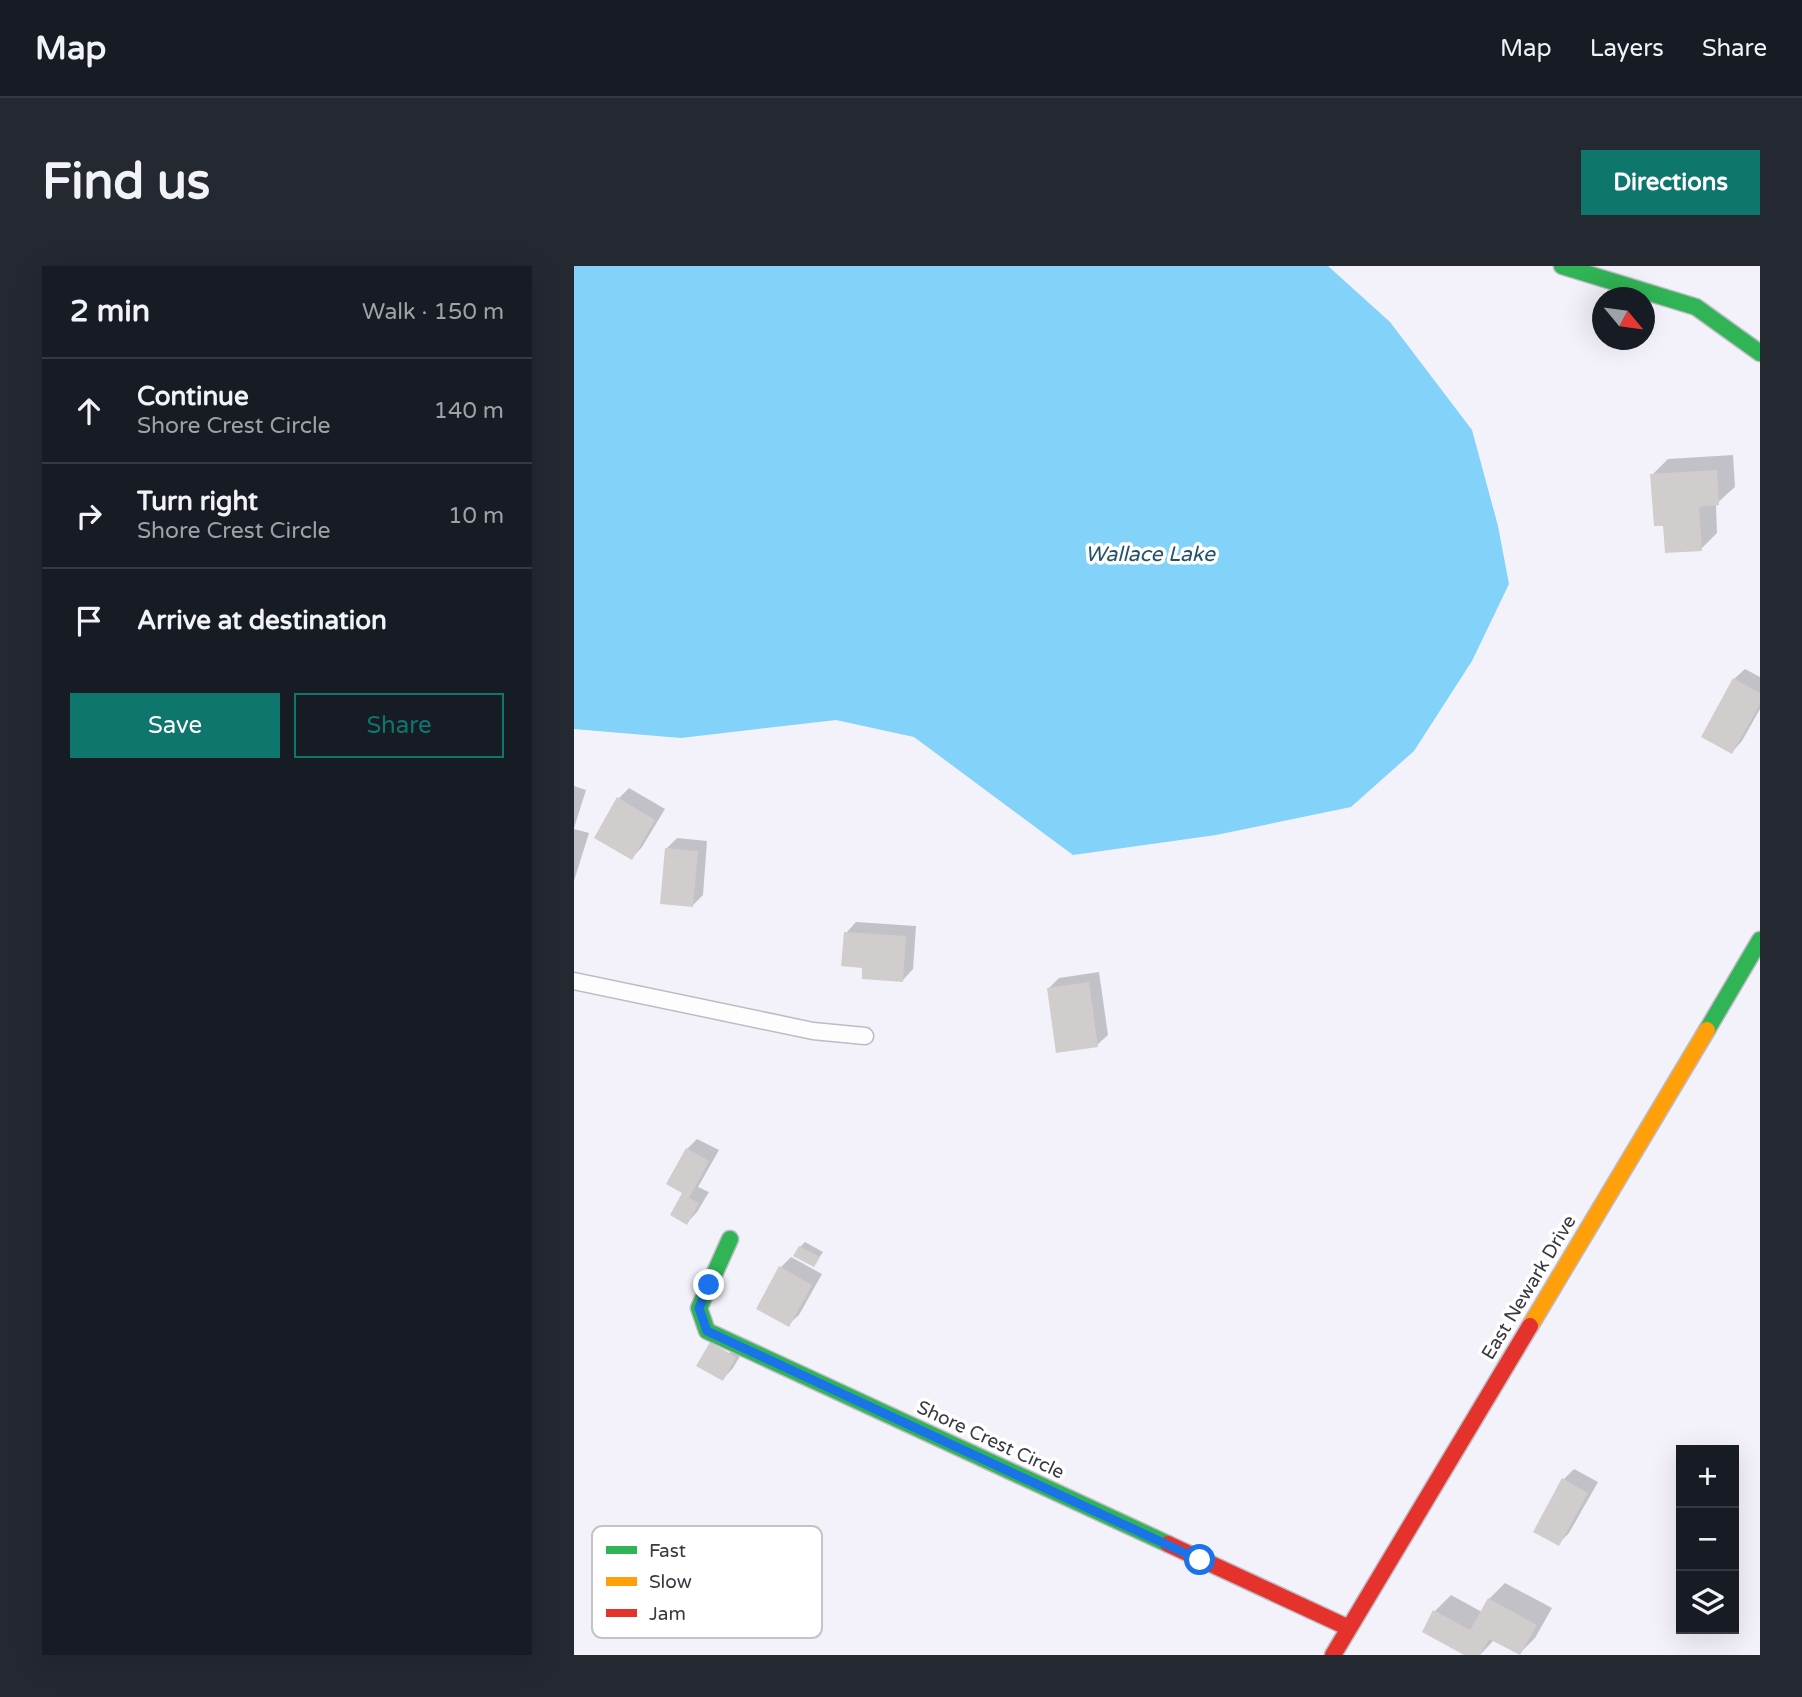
<!DOCTYPE html>
<html lang="en">
<head>
<meta charset="utf-8">
<style>
  :root { --surface:#171b24; --page:#242831; --text:#f1f3f6; --muted:#9ea1a6; --line:#363941; --accent:#0f766e }
  body { margin:0; font-family:"Varela Round",sans-serif; background:var(--page); color:var(--text) }
  .controls { position:absolute; right:21px; bottom:21px; display:grid; overflow:hidden; border-radius:0px; box-shadow:0 7px 28px #0002 }
  .controls button { width:63px; height:63px; display:grid; place-items:center; padding:0; border:0; border-bottom:2px solid var(--line); background:var(--surface); color:var(--text); font:35px sans-serif }
  .compass { position:absolute; left:1018px; top:21px; width:63px; height:63px; border-radius:50%; background:var(--surface); box-shadow:0 7px 28px #0002; rotate:119deg }
  .stop { position:absolute; width:21px; height:21px; margin:-16px; border:5px solid #1a73e8; border-radius:50%; background:#fff }
  .stop.end { background:#1a73e8; border-color:#fff; box-shadow:0 2px 7px #0008 }
  .list { margin:0; padding:0; list-style:none }
  h2 { display:flex; justify-content:space-between; align-items:center; height:91px; margin:0; padding:0 28px; font-size:30px }
  h2 small { font-size:23px; font-weight:400; color:var(--muted) }
  .list li { display:grid; grid-template-columns:46px 1fr auto; gap:21px; align-items:center; box-sizing:border-box; height:105px; padding:0 28px; border-top:2px solid var(--line) }
  .list b { display:block; font-size:26px; white-space:nowrap }
  .list p { margin:0; font-size:23px; white-space:nowrap; color:var(--muted) }
  .list em { font-size:23px; font-style:normal; color:var(--muted) }
  .actions { display:flex; gap:14px; padding:21px 28px }
  .actions a { flex:1; padding:16px 0; border:2px solid var(--accent); border-radius:0px; text-align:center; font-size:24px; color:var(--accent) }
  .actions .main { background:var(--accent); color:#fff }
  .icon { flex:none; width:38px; height:38px; fill:none; stroke:currentColor; stroke-width:2; stroke-linecap:round; stroke-linejoin:round }
  .map { position:relative; flex:none; width:1186px; height:1389px; overflow:hidden; border-radius:0px }
  header { display:flex; align-items:center; gap:42px; box-sizing:border-box; height:98px; padding:0 35px; background:var(--surface); border-bottom:2px solid var(--line) }
  header strong { font-size:33px }
  nav { display:flex; gap:38px; margin-inline-start:auto; font-size:24px }
  .intro { display:flex; align-items:center; justify-content:space-between; box-sizing:border-box; height:168px; padding:0 42px }
  h1 { margin:0; font-size:49px }
  .button { padding:18px 32px; border-radius:0px; background:var(--accent); color:#fff; font-size:24px; font-weight:700 }
  main { display:flex; gap:42px; padding:0 42px }
  aside { flex:1; background:var(--surface); border-radius:0px; box-shadow:0 7px 28px #0002 }
  .map>svg:first-child { display:block }
</style>
</head>
<body>
<header>
<strong>Map</strong>
<nav><a>Map</a><a>Layers</a><a>Share</a></nav>
</header>
<div class="intro"><h1>Find us</h1><a class="button">Directions</a></div>
<main>
<aside>
<h2>2 min<small>Walk · 150 m</small></h2>
<ul class="list">
<li><svg class="icon" aria-label="ahead" viewBox="0 0 24 24"><path d="M12 20V5M6 11l6-6 6 6"/></svg><div><b>Continue</b><p>Shore Crest Circle</p></div><em>140 m</em></li>
<li><svg class="icon" aria-label="right" viewBox="0 0 24 24"><path d="M7 20v-9h11M14 6l5 5-5 5"/></svg><div><b>Turn right</b><p>Shore Crest Circle</p></div><em>10 m</em></li>
<li><svg class="icon" aria-label="arrive" viewBox="0 0 24 24"><path d="M6 21V4h12l-3 4 3 4H6"/></svg><div><b>Arrive at destination</b></div></li>
</ul>
<div class="actions"><a class="main">Save</a><a>Share</a></div>
</aside>
<div class="map">
<svg width="1186" height="1389" viewBox="0 0 1186 1389">
  <rect width="100%" height="100%" fill="#f3f2fa"/>
  <path fill="#83d2fa" d="M0 0H754L816 56 898 164 924 260 935 318 898 395 840 485 777 541 642 569 499 589 340 471 262 454 107 472 0 463Z"/>
  <path fill="#0003" d="M1159 189 1161 221 1142 238 1143 267 1127 283 1091 258 1078 209 1094 193Z
    M1171 403 1186 411V443L1168 475 1158 486 1160 413Z
    M0 520 12 524 0 562Z
    M55 522 91 543 68 581 58 592 45 532Z
    M0 563 15 567 0 615Z
    M103 572 133 575 129 629 118 640 92 583Z
    M282 656 342 660 339 703 329 714 272 667Z
    M525 706 534 769 523 779 475 722 485 712Z
    M123 873 145 884 124 921 135 926 123 946 113 957V883Z
    M231 976 249 986 240 999 226 981Z
    M217 991 248 1008 225 1049 214 1059 207 1001Z
    M172 1080 159 1102 149 1113 125 1099Z
    M1000 1203 1024 1216 995 1267 984 1278 990 1213Z
    M931 1317 978 1342 961 1372 945 1388 920 1374 906 1389H894L850 1365 861 1345 877 1329 908 1346 915 1333Z"/>
  <path fill="#d0cdcc" d="M1143 204 1145 239 1125 241 1128 285 1091 287 1089 260H1080L1076 208Z
    M1159 412 1186 427V438L1158 488 1127 471Z
    M43 531 81 554 58 594 20 572Z
    M91 582 124 585 119 641 86 638Z
    M270 666 332 670 329 716 288 713V702L267 700Z
    M515 716 524 781 482 787 473 722Z
    M112 882 135 895 115 932 125 937 113 959 96 949 108 927 92 918Z
    M225 980 246 991 240 1001 219 990Z
    M205 1000 238 1019 215 1061 182 1043Z
    M136 1076 162 1091 149 1115 122 1100Z
    M988 1212 1014 1227 985 1280 959 1266Z
    M914 1332 963 1359 946 1389 915 1373 906 1389H890L848 1366 859 1344 896 1364Z"/>
  <g fill="none" stroke-linecap="round" stroke-linejoin="round">
    <defs>
      <path id="lane" d="M0 715 239 765 291 770"/>
      <path id="fast" d="M988 0 1122 41 1186 87
        M1133 764 1186 674
        M156 973 125 1042 133 1065 594 1278"/>
      <path id="slow" d="M956 1060 1133 764"/>
      <path id="jam" d="M594 1278 775 1362
        M759 1389 956 1060"/>
    </defs>
    <use href="#lane" stroke="#bdbcc4" stroke-width="19"/>
    <use href="#fast" stroke="#bdbcc4" stroke-width="19"/>
    <use href="#slow" stroke="#bdbcc4" stroke-width="19"/>
    <use href="#jam" stroke="#bdbcc4" stroke-width="19"/>
    <use href="#lane" stroke="#fdfdfe" stroke-width="16"/>
    <use href="#fast" stroke="#30b455" stroke-width="16"/>
    <use href="#slow" stroke="#ff9f0a" stroke-width="16"/>
    <use href="#jam" stroke="#e5322d" stroke-width="16"/>
  </g>
  <g fill="none" stroke-linecap="round" stroke-linejoin="round">
    <path stroke="#1a73e8" stroke-width="9" d="M135 1019 125 1042 133 1065 626 1294"/>
  </g>
  <g text-anchor="middle" stroke-width="7" stroke-linejoin="round" paint-order="stroke">
    <g font-size="19" fill="#3a3842" stroke="#fff">
      <text transform="translate(954 1021) rotate(-59)" y="7">East Newark Drive</text>
      <text transform="translate(417 1173) rotate(25)" y="7">Shore Crest Circle</text>
    </g>
    <g font-size="21" font-style="italic" fill="#245269" stroke="#fff">
      <text x="576" y="295">Wallace Lake</text>
    </g>
  </g>
  <rect x="18" y="1260" width="230" height="112" rx="10" fill="#fff" stroke="#c4c3c6" stroke-width="2"/>
  <rect x="32" y="1280" width="31" height="8" fill="#30b455"/>
  <rect x="32" y="1311" width="31" height="9" fill="#ff9f0a"/>
  <rect x="32" y="1343" width="31" height="8" fill="#e5322d"/>
  <g font-size="19" fill="#3a3842">
    <text x="75" y="1291">Fast</text>
    <text x="75" y="1322">Slow</text>
    <text x="75" y="1354">Jam</text>
  </g>
</svg>
<div class="controls">
<button>+</button>
<button>−</button>
<button><svg class="icon" aria-label="layers" viewBox="0 0 24 24"><path d="M12 4l9 5-9 5-9-5zM3 14l9 5 9-5"/></svg></button>
</div>
<svg class="compass" viewBox="-18 -18 36 36"><path d="M0-13l5 13h-10z" fill="#e53935"/><path d="M0 13l5-13h-10z" fill="#9ea1a6"/></svg>
<div class="stop" style="left:626px;top:1294px"></div>
<div class="stop end" style="left:135px;top:1019px"></div>
</div>
</main>
</body>
</html>
